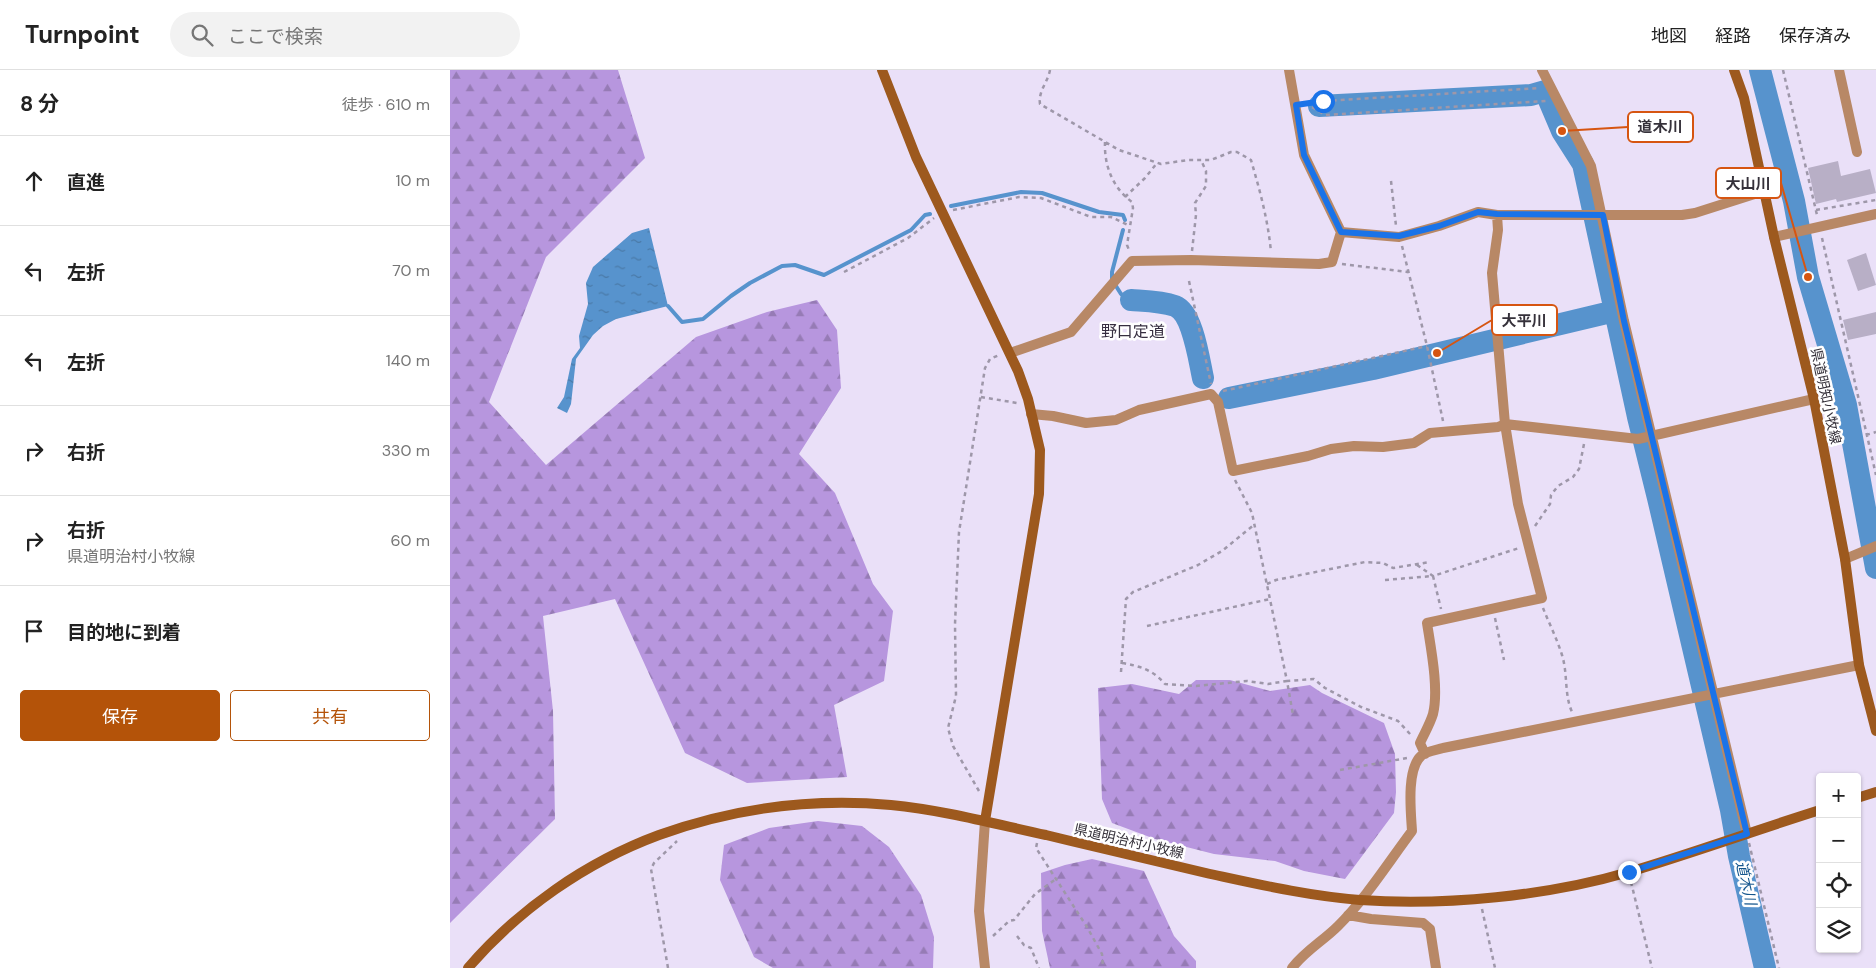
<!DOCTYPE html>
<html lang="ja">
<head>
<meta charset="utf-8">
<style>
  :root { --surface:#fff; --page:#f2f2f2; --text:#222; --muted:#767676; --line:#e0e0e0; --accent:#b45309 }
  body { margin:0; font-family:"DM Sans","Noto Sans JP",sans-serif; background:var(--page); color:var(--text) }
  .controls { position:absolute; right:15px; bottom:15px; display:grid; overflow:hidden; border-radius:5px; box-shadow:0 1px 4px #0004 }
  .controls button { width:45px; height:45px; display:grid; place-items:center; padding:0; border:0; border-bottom:1px solid var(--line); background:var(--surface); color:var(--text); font:25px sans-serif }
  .stop { position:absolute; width:15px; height:15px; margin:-11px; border:4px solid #1a73e8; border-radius:50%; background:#fff }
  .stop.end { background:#1a73e8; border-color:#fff; box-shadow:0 1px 5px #0008 }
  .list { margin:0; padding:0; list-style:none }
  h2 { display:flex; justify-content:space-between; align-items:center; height:65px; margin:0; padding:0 20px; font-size:21px }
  h2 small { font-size:16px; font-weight:400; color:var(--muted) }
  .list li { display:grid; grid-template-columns:32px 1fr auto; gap:15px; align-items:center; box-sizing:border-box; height:90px; padding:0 20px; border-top:1px solid var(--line) }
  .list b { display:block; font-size:19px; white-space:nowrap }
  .list p { margin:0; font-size:16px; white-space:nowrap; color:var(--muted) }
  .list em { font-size:16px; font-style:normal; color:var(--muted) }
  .actions { display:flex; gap:10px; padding:15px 20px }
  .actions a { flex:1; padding:11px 0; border:1px solid var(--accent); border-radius:5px; text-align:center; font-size:18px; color:var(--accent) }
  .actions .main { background:var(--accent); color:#fff }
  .icon { flex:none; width:28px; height:28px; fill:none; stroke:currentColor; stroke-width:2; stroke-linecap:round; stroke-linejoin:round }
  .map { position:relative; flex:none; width:1426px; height:898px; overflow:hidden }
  header { display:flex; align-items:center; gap:30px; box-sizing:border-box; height:70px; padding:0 25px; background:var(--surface); border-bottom:1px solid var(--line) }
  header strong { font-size:24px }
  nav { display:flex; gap:28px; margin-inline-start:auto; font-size:18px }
  .search { width:350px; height:45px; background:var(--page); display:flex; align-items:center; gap:12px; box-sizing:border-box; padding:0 18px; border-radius:28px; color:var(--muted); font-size:19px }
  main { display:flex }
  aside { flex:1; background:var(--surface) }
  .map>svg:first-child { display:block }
</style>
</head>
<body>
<header>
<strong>Turnpoint</strong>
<div class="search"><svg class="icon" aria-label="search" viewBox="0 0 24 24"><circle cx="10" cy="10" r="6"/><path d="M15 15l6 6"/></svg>ここで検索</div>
<nav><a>地図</a><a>経路</a><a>保存済み</a></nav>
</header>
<main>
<aside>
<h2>8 分<small>徒歩 · 610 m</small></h2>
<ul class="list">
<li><svg class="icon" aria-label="ahead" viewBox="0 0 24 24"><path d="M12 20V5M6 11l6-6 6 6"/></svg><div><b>直進</b></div><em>10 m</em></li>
<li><svg class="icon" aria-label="left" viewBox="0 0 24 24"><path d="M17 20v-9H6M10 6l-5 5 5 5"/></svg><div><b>左折</b></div><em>70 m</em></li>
<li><svg class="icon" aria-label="left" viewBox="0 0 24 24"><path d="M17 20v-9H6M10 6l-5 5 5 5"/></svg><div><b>左折</b></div><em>140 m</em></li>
<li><svg class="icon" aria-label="right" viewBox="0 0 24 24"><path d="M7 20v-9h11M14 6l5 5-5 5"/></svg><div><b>右折</b></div><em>330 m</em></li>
<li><svg class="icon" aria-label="right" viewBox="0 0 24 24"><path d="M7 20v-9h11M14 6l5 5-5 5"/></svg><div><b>右折</b><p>県道明治村小牧線</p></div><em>60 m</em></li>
<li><svg class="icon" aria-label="arrive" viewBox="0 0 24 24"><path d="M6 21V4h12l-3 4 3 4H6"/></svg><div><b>目的地に到着</b></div></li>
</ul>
<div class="actions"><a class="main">保存</a><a>共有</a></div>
</aside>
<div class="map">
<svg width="1426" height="898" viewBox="0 0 1426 898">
  <defs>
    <pattern id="forest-firs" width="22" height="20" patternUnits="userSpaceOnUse" patternTransform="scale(1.25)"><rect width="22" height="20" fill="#b796de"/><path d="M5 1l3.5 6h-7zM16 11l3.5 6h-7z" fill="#967bb5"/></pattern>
    <pattern id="water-ripples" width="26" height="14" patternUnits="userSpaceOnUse" patternTransform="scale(1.25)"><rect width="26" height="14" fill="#5793cd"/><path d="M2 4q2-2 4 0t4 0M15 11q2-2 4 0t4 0" fill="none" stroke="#4979a7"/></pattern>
  </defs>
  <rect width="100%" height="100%" fill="#eae0f8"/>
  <path fill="url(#forest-firs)" d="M0 0H168L195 88 96 187 39 332 96 395 246 267 317 242 367 230 387 260 391 318 349 384 385 423 423 514 443 541 434 611 384 635 397 707 297 713 235 683 165 529 93 546 103 641 105 749 0 853Z
    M746 610H780L820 621 860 615 872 623 934 653 945 684 946 722 944 743 895 809 854 801 825 791 764 784 705 769 662 753 652 729 648 618 682 614 729 624Z
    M368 751 412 756 439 777 471 825 484 867 483 898H323L304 887 270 810 274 775 319 758Z
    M642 789 694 801 724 866 746 891V898H600L592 861 591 803 615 795Z"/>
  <path fill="url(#water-ripples)" d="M199 158 218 236 166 249 153 256 143 265 126 289 121 334 117 343 107 338 114 327 122 289 130 278 129 266 138 234 136 213 143 197 182 163Z"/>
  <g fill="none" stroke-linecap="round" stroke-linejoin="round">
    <path stroke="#5793cd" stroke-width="4" d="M501 136 571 122 592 123 649 142 673 145 675 150
      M662 210V202L673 160
      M666 216 671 224 681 230
      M218 236 232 252 253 249 281 226 300 213 332 196 345 195 374 205 461 160 475 145 480 144"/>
    <path stroke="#5793cd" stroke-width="22" d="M1310 0 1344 131 1358 207 1396 335 1426 498
      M869 36 1081 25 1095 21 1112 61 1133 94 1188 347 1208 428 1281 740 1289 786 1315 898
      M681 230C695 231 711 231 725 236 743 243 749 290 753 308
      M779 328 923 299 1165 241"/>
  </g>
  <path fill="#b8afc6" d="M1388 91 1391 106 1420 99 1426 123 1387 132 1386 129 1366 134 1358 98Z
    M1416 183 1426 215 1408 221 1397 190Z
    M1426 242V264L1398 270 1393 250Z"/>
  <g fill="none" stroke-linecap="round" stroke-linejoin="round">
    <path stroke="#9e97a9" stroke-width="2.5" stroke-dasharray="4 4" stroke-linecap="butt" d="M600 0C598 12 588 21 590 34L669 80 711 94 738 90H761L781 82H787L801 90C810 121 818 150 821 182
      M1333 0 1367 145
      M855 34H857L875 45 1096 31
      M859 34 873 31 1090 18
      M655 72C654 96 663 118 682 132L683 138 677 175 679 180
      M941 111 946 156
      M675 127 695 108 707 93
      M503 140 569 127 591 128 641 147H661L680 156
      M1366 140 1426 130
      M1372 168 1426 405
      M952 176 977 276 993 351
      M742 181 746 145 745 133 756 116V101L751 90
      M892 194 958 202
      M394 202 458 168 484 148
      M739 211 761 314
      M773 321 977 276
      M531 327 567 333
      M1416 365 1426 362
      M785 410 802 443 837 611 864 609 875 618 911 637 948 651 961 665
      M1085 456 1100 434 1101 425 1108 416 1123 407 1129 399 1134 374
      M967 495 983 506 1069 478
      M935 510 983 506 991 539
      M817 514 826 510 915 492 933 493 943 498 980 492
      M1093 538C1099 553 1107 569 1112 585 1118 604 1114 624 1122 642
      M1045 548 1054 590
      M697 556 820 529
      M672 593C690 596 703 600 715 614L746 616 797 611 818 614 837 611 843 645
      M671 602 676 529 683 522 748 495 772 481 805 454
      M890 700 957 688
      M529 721 503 676 498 658 506 626 505 554 509 462 535 298 540 289 549 285
      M587 773 586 778 637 857 652 884 653 898
      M1299 773 1329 898
      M1181 812 1202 898
      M1032 839 1045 898
      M543 866 559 851 564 850 585 824 606 809
      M567 866 574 875 581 878 589 898
      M218 898 201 799 204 793 227 771"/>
    <path stroke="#b88866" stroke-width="10" d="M1092 0 1141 96 1174 251 1297 764
      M1389 0 1407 82
      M891 162 949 167 989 156 1028 142 1047 145H1232L1245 143 1314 121
      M1324 167 1426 144
      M560 283 621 262 682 191 741 190 869 194 882 192 891 162 854 85 839 0
      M581 344 603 346 636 353 666 350 689 340 761 324 768 332 783 401 858 386 881 379 904 376 933 377 964 373 980 363 1048 357 1055 354 1188 369 1364 329
      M1395 489 1426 476
      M975 684 970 673C974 664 980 654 983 644 989 619 981 579 977 553L1092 528 1068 434 1055 354 1042 203 1048 160 1047 145
      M535 751 529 841 535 898
      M898 845 921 849 973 853 980 859 986 898
      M842 898C855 881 873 871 888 856 916 828 938 793 962 761 961 743 956 700 971 686 976 681 987 680 993 678L1409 595"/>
    <path stroke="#9d591e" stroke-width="10" d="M432 0 466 87 568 301 578 329 590 380 589 424 535 751
      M1284 0 1294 28 1324 167 1364 329 1395 489 1409 595 1426 661
      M1407 728 1426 722
      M18 898C69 839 136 792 209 765 284 738 363 728 441 735 493 740 545 754 596 765 649 778 702 790 756 803 807 814 858 826 910 830 996 836 1097 826 1179 802 1243 783 1306 760 1370 740"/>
  </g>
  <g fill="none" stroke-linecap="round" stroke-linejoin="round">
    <path stroke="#1a73e8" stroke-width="6" d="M873 31 846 35 854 85 891 162 949 166 989 156 1028 142 1047 144 1153 145 1174 251 1297 764 1179 802"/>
  </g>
  <g text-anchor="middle" stroke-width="5" stroke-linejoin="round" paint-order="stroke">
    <g font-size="14" fill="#35313a" stroke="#fff">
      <text transform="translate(1376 326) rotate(78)" y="5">県道明知小牧線</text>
      <text transform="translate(679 771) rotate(13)" y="5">県道明治村小牧線</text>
    </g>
    <g font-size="15" font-style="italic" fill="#15568d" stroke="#fff">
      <text transform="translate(1296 813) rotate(77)" y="5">道木川</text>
    </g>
    <g font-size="16" fill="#362e40" stroke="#fff">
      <text x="683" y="267">野口定道</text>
    </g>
  </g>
  <path fill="none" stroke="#d65511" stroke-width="2" d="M1112 61L1178 57M1358 207L1331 113M987 283L1042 250"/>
  <g fill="#d65511" stroke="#fff" stroke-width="2">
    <circle cx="1112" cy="61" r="5"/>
    <circle cx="1358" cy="207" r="5"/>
    <circle cx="987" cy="283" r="5"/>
  </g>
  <g fill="#fff" stroke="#d65511" stroke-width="2">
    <rect x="1178" y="42" width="65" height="30" rx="5"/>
    <rect x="1266" y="98" width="65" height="30" rx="5"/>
    <rect x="1042" y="235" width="65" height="30" rx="5"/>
  </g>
  <g font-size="15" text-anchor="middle" font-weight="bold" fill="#35313a">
    <text x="1210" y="62">道木川</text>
    <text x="1298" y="119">大山川</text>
    <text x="1074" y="256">大平川</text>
  </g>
</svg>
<div class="controls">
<button>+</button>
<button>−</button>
<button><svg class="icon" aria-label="locate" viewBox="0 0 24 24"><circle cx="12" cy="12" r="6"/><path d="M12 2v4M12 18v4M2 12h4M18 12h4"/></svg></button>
<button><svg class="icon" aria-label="layers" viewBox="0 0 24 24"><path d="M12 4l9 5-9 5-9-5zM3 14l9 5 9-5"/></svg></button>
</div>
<div class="stop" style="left:873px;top:31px"></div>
<div class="stop end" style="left:1179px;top:802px"></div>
</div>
</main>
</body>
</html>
